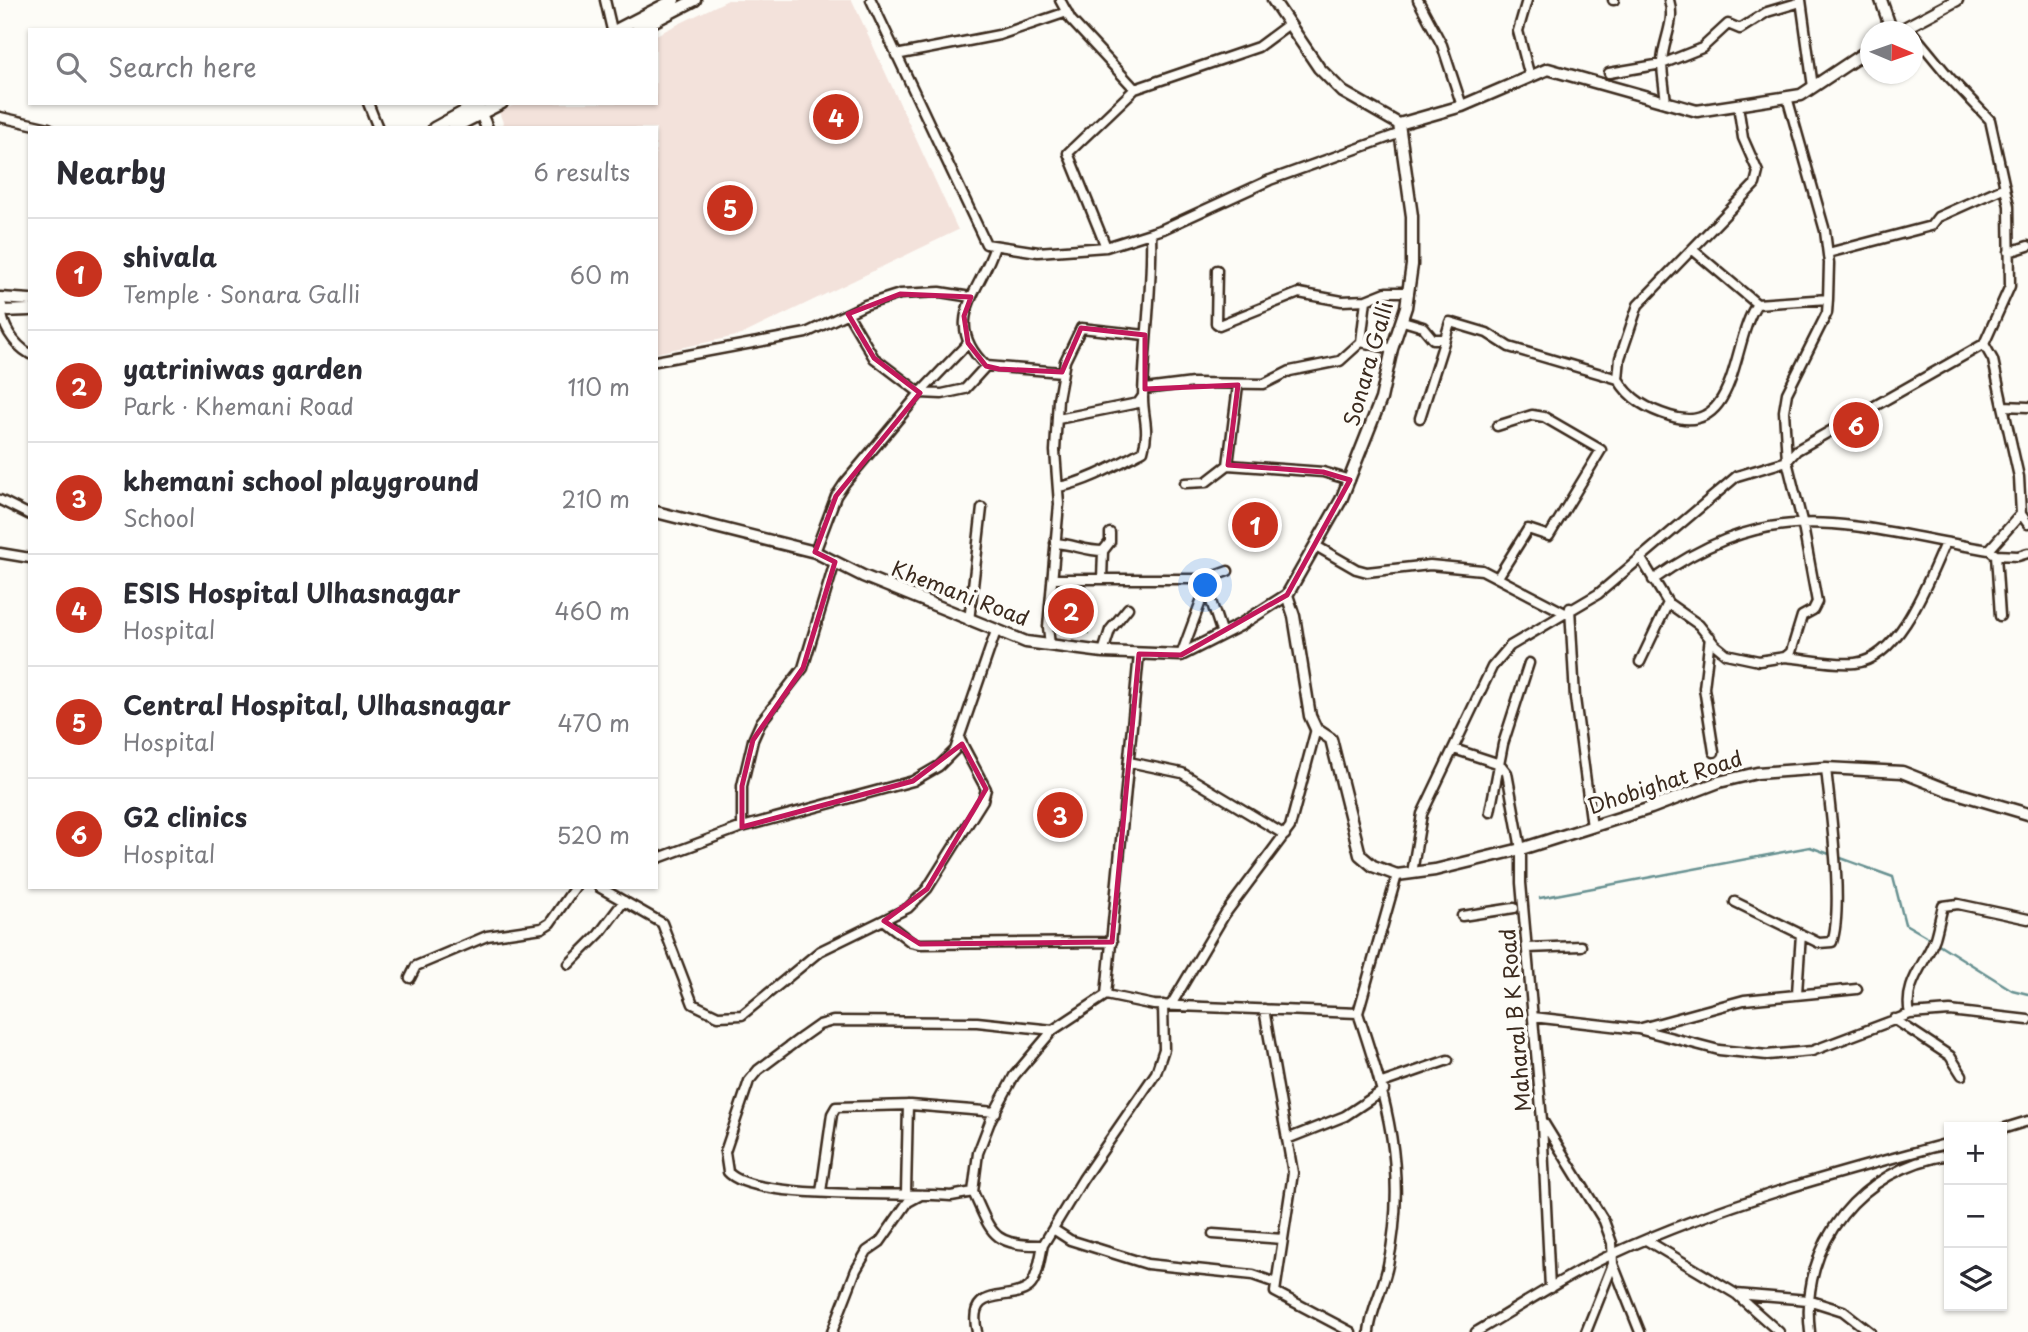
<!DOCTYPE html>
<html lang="en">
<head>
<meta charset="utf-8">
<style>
  :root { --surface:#fff; --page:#f7f7f7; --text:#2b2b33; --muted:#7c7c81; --line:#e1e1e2; --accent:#c8321e }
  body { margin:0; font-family:"Playpen Sans",sans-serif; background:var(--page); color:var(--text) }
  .controls { position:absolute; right:21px; bottom:21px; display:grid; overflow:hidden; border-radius:0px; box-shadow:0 2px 5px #0004 }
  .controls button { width:63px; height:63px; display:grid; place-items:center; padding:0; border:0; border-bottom:2px solid var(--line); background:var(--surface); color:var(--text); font:35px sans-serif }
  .compass { position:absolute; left:1860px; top:21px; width:63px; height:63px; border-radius:50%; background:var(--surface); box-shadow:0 2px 5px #0004; rotate:92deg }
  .you { position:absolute; left:1206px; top:586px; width:24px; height:24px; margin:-18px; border:5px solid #fff; border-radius:50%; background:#1a73e8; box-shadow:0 0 0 10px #1a73e833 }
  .badge { display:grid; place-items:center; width:46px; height:46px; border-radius:50%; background:var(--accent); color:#fff; font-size:23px; font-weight:700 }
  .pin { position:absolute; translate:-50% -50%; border:4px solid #fff; box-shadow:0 2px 7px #0006 }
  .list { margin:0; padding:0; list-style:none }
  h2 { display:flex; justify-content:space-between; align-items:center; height:91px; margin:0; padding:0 28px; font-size:30px }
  h2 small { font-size:23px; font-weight:400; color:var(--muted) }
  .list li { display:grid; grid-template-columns:46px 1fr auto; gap:21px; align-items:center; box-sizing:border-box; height:112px; padding:0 28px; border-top:2px solid var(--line) }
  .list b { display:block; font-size:26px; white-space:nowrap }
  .list p { margin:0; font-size:23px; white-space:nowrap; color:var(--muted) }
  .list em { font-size:23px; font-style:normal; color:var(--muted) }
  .icon { flex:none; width:38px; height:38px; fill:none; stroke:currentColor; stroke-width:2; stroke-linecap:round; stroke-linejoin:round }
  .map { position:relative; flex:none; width:2028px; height:1332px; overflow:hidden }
  .search { position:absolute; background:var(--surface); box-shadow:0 2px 5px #0004; left:28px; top:28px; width:630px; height:77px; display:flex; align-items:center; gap:18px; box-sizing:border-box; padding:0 24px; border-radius:0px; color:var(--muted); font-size:26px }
  .panel { position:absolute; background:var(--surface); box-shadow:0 2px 5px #0004; left:28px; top:126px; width:630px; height:763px; border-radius:0px }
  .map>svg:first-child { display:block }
</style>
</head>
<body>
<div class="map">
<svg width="2028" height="1332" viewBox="0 0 2028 1332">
  <defs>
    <pattern id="park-tufts" width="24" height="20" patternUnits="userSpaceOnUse" patternTransform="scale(1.75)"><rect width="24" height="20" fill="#99e0ad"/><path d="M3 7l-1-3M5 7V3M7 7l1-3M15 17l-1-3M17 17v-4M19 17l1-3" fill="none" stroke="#85c094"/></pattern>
  </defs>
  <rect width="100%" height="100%" fill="#fdfcf7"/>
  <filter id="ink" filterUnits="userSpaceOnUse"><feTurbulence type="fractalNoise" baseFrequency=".0143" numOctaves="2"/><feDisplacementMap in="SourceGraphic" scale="14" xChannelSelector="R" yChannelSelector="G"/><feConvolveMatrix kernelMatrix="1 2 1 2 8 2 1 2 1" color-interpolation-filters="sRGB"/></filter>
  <g filter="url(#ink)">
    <path fill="#f3e2db" d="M728 0H852L958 230 741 335 656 353V128H505L499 112 518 103H656V35Z"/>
    <path fill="url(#park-tufts)" stroke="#6a8566" stroke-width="2" d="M1057 590 1090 594 1088 633 1052 628Z"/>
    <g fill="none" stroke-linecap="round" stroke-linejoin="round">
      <path stroke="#679191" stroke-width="2.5" d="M1838 857 1893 877 1905 924 1931 939
        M1540 898 1810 847 1832 855
        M1937 943 2012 990 2028 994"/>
      <defs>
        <path id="minor" d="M605 0 612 30
          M871 0 986 244 1038 252 1106 247 1163 229 1270 180 1401 133
          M1060 0 1071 20 1135 89 1068 153 1106 247
          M1418 0 1442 45 1462 106
          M1527 0 1518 31 1530 77
          M1613 0H1614
          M1801 0 1813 87
          M896 55 999 35 1067 12
          M1609 73 1662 64 1702 48 1728 24 1740 29 1767 12 1801 2
          M1135 89 1258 47 1289 24
          M368 103 378 128
          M1666 103C1665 90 1662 75 1662 62 1663 40 1676 22 1669 0
          M0 117 49 128
          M995 246C981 291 940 322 986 366L1062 372
          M1693 250 1757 304
          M2009 252 2028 246
          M1828 253 1931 226 1938 217 2005 187
          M1217 270 1216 323 1219 325 1299 293 1342 301 1366 300 1386 292H1409
          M2 306C0 324 14 345 30 354
          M848 314 874 358 920 393 942 394 965 389 986 366
          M1403 321 1423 327 1433 339H1445L1450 322 1487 333 1509 347 1618 379C1630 400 1648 409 1670 416 1739 438 1731 340 1757 304L1828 299 1829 263 1825 231 1787 97
          M1361 342 1392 349
          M1984 344 1993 360 2003 406 2028 407
          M656 361 806 333 865 305 900 294 940 292 971 297
          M1618 379 1620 358 1638 305 1755 184 1758 172 1743 138 1738 105
          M1145 389 1193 383 1264 384 1290 371 1340 361 1361 342 1366 300
          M1420 418 1445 339
          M1058 419 1138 403 1143 396
          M1497 426 1532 415 1544 417 1601 450 1549 536 1528 529 1498 577
          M1228 465 1238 385
          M1185 483 1206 482 1228 465 1323 472 1350 480
          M1059 487C1089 481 1116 465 1143 451 1150 428 1143 419 1143 397 1144 343 1153 286 1151 233
          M0 500 30 515
          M2021 514 2028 524
          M1055 543C1073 544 1085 551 1103 551L1110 542V533
          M1316 546 1356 569 1367 572 1430 565 1482 570 1563 612
          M1989 550 2021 514 2019 477 2003 406
          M815 552 836 496 844 484 920 393 968 343
          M0 553 30 558
          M1996 555 2018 556 2028 553
          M1640 557 1668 603 1699 625 1715 645 1726 654 1759 661 1785 657 1791 652 1802 616 1813 610 1817 602 1802 521 1787 461 1784 411 1787 393 1827 313 1828 299
          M1054 579H1206L1228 571
          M1102 579 1103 551
          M1653 580C1778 491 1852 528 1989 550L1996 555 2000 616
          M1207 589 1222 634
          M1570 608 1575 698 1592 827
          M969 621 982 508
          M1710 637 1704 688 1714 752
          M1050 645 1048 627 1059 504 1055 451 1058 399 1065 361 1081 328 1145 335
          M1103 652 1110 630 1128 608
          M1181 655 1207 585
          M1785 657C1808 659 1833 665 1855 663 1900 659 1929 579 1945 543
          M1640 662 1668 603
          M1454 749 1500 764 1507 773 1521 849V883L1542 1120 1604 1221 1612 1243 1613 1264 1586 1332
          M1129 762 1182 773 1285 835
          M1490 812 1503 744 1529 663
          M742 827V786L753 740 761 722 803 668 835 562
          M656 859 742 827 913 781 939 766 955 750 996 631
          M1412 873 1422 814 1492 667 1510 646 1598 594 1737 476 1787 461 1797 450 1984 344 2010 286 2009 206 1990 120 1949 77 1912 32
          M599 887 662 923 693 1004 718 1016 742 1015 820 951 908 908 927 889 983 800 986 789 959 738
          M1735 902 1819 943 1832 942C1844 905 1830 810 1826 768
          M1462 916 1514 908
          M884 921 911 942 920 944 1112 942
          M1527 948 1581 946
          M569 964 599 934 624 901
          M410 978 416 966 487 936 542 928 550 923 575 887
          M1797 993 1801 934
          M1106 995 1154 1005 1358 1013 1397 875
          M1171 1005 1225 914 1290 827 1316 729
          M1264 1009 1293 1173 1275 1292 1351 1332
          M1358 1013C1387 1100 1408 1172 1388 1265 1384 1287 1371 1310 1369 1332
          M1910 1014C1903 984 1925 965 1935 938 1938 928 1940 917 1943 906L1958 904 2028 919
          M1533 1017 1638 1029 1744 1000 1857 989
          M1894 1019 1950 1056 1962 1075
          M1638 1029 1719 1050 1767 1055 1812 1051 1910 1014 1950 1011 2028 1020
          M1053 1030 977 1022 833 1021 819 1025 802 1037 758 1070 749 1081 725 1152 728 1172C753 1201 907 1192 951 1196L973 1192 978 1153 991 1119 1014 1076 1053 1030 1106 995 1139 654
          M1382 1083 1448 1060
          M1542 1123 1550 1288
          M2002 1129 2028 1121
          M1287 1139 1345 1116 1384 1090
          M821 1192 832 1114 836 1107 911 1105 996 1112
          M973 1192C992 1233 991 1246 1043 1245L1083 1179 1156 1073 1164 1049 1163 1005
          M906 1193 908 1105
          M1053 1229 1070 1240 1147 1264 1253 1275 1276 1283
          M1213 1234 1283 1239
          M1646 1240 1736 1294 1779 1332
          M1613 1264 1640 1332
          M1736 1294 1808 1300 1843 1311 1870 1332
          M832 1332 856 1270 867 1251 880 1242 908 1202 921 1195
          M977 1332C966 1284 1009 1303 1029 1287 1038 1279 1040 1257 1043 1245
          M1476 1332C1522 1305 1567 1275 1615 1253 1722 1204 1836 1173 1949 1143
          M1810 1332C1799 1243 1862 1168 1949 1155"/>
        <path id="tertiary" d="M1273 0 1319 68 1343 92 1399 124
          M1881 0 1892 32
          M616 30 674 0
          M637 30 695 0
          M1897 32 1957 0
          M479 109 487 128
          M1399 124 1462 106 1548 69 1697 111 1801 95 1870 49
          M434 128 480 103
          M453 128 502 103
          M0 298 30 300
          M0 311 30 310
          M656 512 815 552 863 576 1026 642 1103 652 1181 655 1240 625 1287 595 1341 500 1381 399 1392 349 1406 307 1412 265V216L1399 124
          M1287 595 1294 616 1310 716 1316 729 1331 739 1360 855 1373 866 1397 875 1435 870 1521 849 1651 808 1719 782 1757 773 1826 768 1902 772 1950 791 2028 814"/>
      </defs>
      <use href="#minor" stroke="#3b2a1e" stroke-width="13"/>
      <use href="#tertiary" stroke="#3b2a1e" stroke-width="15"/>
      <use href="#minor" stroke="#fdfcf7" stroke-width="8"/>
      <use href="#tertiary" stroke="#fdfcf7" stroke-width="10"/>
    </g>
  </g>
  <path fill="none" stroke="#c2185b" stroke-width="5" stroke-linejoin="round" d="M900 294 971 297 964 316 968 343 986 366 999 369 1062 372 1081 328 1145 335V389L1238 385 1228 465 1323 472 1350 480 1287 595 1181 655 1139 654 1112 942 920 944 884 921 927 889 986 789 962 744 913 781 742 827V786L753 740 803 668 835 562 815 552 836 496 920 393 874 358 848 314Z"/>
  <g text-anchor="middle" stroke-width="7" stroke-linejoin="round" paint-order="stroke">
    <g font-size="21" fill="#3b2a1e" stroke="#fdfcf7">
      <text transform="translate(1369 364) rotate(-74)" y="7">Sonara Galli</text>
      <text transform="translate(960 594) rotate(21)" y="7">Khemani Road</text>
      <text transform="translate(1665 783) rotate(-18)" y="7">Dhobighat Road</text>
      <text transform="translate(1516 1020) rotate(-95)" y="7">Maharal B K Road</text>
    </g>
  </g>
</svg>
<div class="controls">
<button>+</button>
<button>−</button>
<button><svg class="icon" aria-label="layers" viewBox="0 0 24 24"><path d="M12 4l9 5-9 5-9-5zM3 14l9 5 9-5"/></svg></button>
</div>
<svg class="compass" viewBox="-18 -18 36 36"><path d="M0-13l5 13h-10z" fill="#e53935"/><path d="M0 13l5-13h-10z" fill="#7c7c81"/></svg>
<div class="you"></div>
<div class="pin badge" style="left:1255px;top:525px">1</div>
<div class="pin badge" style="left:1071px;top:611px">2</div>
<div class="pin badge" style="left:1060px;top:815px">3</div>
<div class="pin badge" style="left:836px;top:117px">4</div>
<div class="pin badge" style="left:730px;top:208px">5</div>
<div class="pin badge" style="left:1856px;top:425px">6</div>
<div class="search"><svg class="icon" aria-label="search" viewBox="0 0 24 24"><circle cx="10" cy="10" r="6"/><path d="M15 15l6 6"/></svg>Search here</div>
<section class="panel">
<h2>Nearby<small>6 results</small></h2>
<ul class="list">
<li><span class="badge">1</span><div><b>shivala</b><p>Temple · Sonara Galli</p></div><em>60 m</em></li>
<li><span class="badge">2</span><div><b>yatriniwas garden</b><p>Park · Khemani Road</p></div><em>110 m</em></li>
<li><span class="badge">3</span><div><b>khemani school playground</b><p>School</p></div><em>210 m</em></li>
<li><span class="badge">4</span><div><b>ESIS Hospital Ulhasnagar</b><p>Hospital</p></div><em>460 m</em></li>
<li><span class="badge">5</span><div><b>Central Hospital, Ulhasnagar</b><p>Hospital</p></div><em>470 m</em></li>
<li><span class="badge">6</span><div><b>G2 clinics</b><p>Hospital</p></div><em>520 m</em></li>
</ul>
</section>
</div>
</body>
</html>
